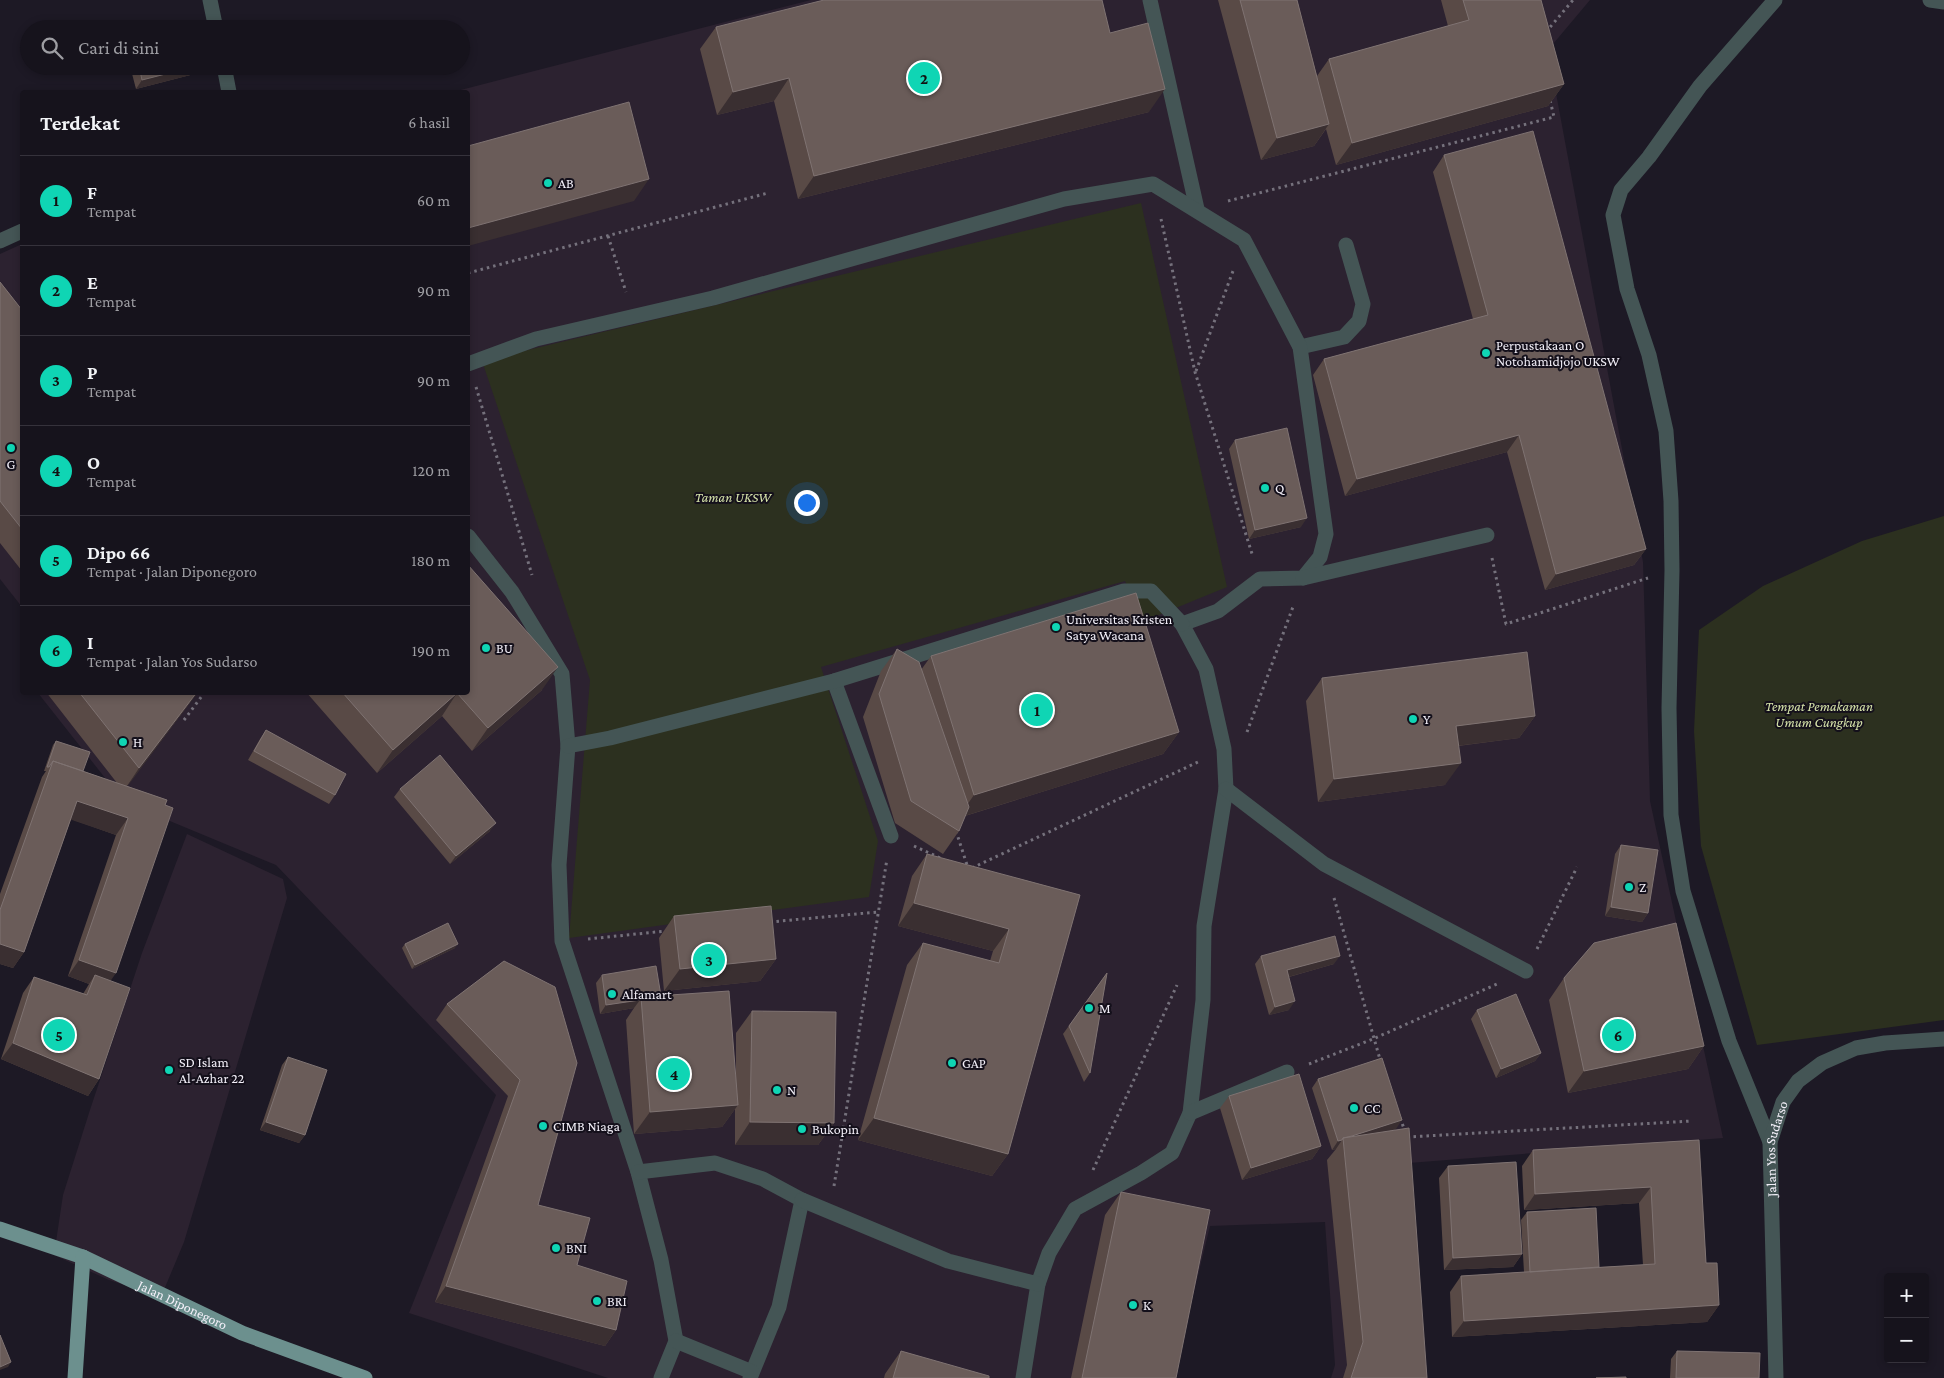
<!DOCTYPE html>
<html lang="id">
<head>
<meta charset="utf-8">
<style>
  :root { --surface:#16131c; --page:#232029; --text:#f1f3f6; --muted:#9e9ea3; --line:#35323b; --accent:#0fd5b4 }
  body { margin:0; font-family:"Crimson Pro",serif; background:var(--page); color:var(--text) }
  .controls { position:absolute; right:15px; bottom:15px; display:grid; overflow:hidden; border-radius:5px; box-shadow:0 2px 8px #0003 }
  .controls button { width:45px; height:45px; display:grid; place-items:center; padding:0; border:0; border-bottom:1px solid var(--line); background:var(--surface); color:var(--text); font:25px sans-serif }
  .you { position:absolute; left:806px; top:502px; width:18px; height:18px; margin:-12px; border:4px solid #fff; border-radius:50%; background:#1a73e8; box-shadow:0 0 0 8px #1a73e833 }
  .badge { display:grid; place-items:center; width:32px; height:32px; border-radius:50%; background:var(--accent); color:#111; font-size:16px; font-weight:700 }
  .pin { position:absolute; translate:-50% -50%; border:2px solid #fff; box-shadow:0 1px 5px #0006 }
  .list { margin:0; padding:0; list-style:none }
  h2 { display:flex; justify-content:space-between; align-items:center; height:65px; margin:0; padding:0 20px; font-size:21px }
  h2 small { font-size:16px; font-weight:400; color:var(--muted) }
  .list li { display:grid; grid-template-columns:32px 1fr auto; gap:15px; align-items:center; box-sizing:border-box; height:90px; padding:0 20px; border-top:1px solid var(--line) }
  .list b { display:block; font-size:19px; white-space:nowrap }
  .list p { margin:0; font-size:16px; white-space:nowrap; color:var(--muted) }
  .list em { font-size:16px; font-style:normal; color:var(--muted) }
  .icon { flex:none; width:28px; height:28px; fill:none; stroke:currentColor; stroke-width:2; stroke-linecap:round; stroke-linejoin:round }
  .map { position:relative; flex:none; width:1944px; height:1378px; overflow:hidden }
  .search { position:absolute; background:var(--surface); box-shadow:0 2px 8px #0003; left:20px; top:20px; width:450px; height:55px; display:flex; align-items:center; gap:12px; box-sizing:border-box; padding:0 18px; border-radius:28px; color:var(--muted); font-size:19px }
  .panel { position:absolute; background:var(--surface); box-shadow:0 2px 8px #0003; left:20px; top:90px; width:450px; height:605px; border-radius:5px }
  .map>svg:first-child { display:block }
</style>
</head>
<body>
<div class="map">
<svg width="1944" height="1378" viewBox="0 0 1944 1378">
  <rect width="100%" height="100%" fill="#1d1925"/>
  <path fill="#2c2230" d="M811 0H1590L1548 50 1643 562 1650 801 1723 1138 1409 1163 1422 1378H1331L1335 1365 1325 1222 1210 1226 1173 1378H608L409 1313 496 1095 276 865 124 802 38 693 468 692V92H453Z
    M22 244V607L0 579V254Z
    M187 834 283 879 287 898 184 1242 161 1297 109 1280 54 1255 63 1195 89 1113 142 953Z"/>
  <path fill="#2c301f" d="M1141 203 1227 587 1144 621 1125 581 821 667 878 841 869 897 569 938 590 680 482 361Z
    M1944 516V1020L1757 1045 1701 846 1694 731 1699 630 1763 586 1862 541Z"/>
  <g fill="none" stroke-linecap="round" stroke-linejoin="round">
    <path stroke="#75717c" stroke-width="3" stroke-dasharray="2.5 4" stroke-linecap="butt" d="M1546 32 1573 0
      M1228 201 1554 117 1550 100
      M1161 219 1195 372 1253 557
      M608 236 626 292
      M468 273 768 193
      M1196 371 1233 271
      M476 387 532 575
      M1492 558 1506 624 1648 578
      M184 720 205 692
      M1247 732 1294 604
      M956 831 968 868
      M914 846 940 858
      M972 868 1200 761
      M1334 898 1381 1063
      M770 922 878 912
      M588 939 666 931
      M1537 949 1577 867
      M1309 1064 1373 1039 1497 984
      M1400 1118 1405 1131
      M1407 1137 1692 1121
      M1093 1170 1177 985
      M834 1186 887 859"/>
    <g stroke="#455" stroke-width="15">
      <path d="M210 0 216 29"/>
      <path d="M1150 0 1197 209"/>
      <path d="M1930 0 1944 2"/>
      <path d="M224 66 229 92"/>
      <path d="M0 241 22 231"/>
      <path d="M1300 347 1344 337 1359 321 1363 304 1346 245"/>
      <path d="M468 364 536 339 713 298 1064 199 1153 184 1244 240 1300 347 1326 534 1320 557 1303 578 1260 579 1218 611 1182 624 1206 669 1224 749 1226 789 1204 926 1203 1000 1190 1113 1172 1153 1141 1173 1075 1209 1049 1253 1038 1284 1023 1378"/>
      <path d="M468 536 512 592 562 674 568 746 559 865 562 941 638 1172 661 1260 676 1341 661 1378"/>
      <path d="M1303 578 1487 535"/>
      <path d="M834 681 891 836"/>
      <path d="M568 746 610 738 834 681 1124 591H1151L1182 624"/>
      <path d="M1226 789 1324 864 1526 971"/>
      <path d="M1190 1113 1287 1072"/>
      <path d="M1770 1142 1729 1041 1683 891 1671 815 1669 708 1672 570 1671 501 1666 431 1649 355 1627 289 1613 215 1621 190 1649 157 1700 86 1775 0"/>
      <path d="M638 1172 715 1163 763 1179 802 1200 779 1307 750 1378"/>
      <path d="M802 1200 948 1261 1038 1284"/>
      <path d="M676 1341 752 1372"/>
      <path id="s1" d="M1776 1378 1770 1142 1783 1102 1798 1081 1822 1063 1856 1048 1885 1043 1944 1039"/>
    </g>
    <g stroke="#6c908e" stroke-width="15">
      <path id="s2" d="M0 1229 83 1257 242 1333 365 1378"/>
      <path d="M75 1378 83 1257"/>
    </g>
  </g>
  <path fill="#594a46" d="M1218 0H1297L1317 76 1329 59 1448 26 1441 0H1541L1564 84 1548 106 1336 165 1326 129 1314 146 1261 160Z
    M716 27 1110 33 1149 112 798 199 774 101 717 115 700 49Z
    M130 66H206L202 72 136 89Z
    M1444 155 1646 549 1634 565 1545 590 1507 452 1345 496 1313 375 1324 359 1473 319 1433 172Z
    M0 282 22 310V571L0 543Z
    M1235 440 1301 527 1249 539 1229 449Z
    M897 649 921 670 931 656 1179 732 1163 754 965 816 959 831 943 854 895 823 863 717 881 671Z
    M1322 678 1535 716 1519 738 1458 746 1445 785 1318 802 1306 701Z
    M542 690 472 751 442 716 377 773 306 692H468Z
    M46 692H198L127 786 167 800 110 981 99 1079 88 1096 1 1059 23 993 34 977 83 994 89 984 68 976 116 835 71 819 24 952 13 968 0 964V894L42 777 46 771H44L53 745 56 741 83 771 117 783Z
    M266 730 335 795 329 804 248 760 260 739Z
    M400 789 490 831 450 864 394 797Z
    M1621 845 1648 913 1642 922 1605 916 1615 854Z
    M927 854 1080 895 1008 1154 992 1176 858 1140 907 965 923 943 990 961 993 951 898 926 912 876Z
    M674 916 776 959 760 981 664 991 659 938Z
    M405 944 455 948 412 969 402 948Z
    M1261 956 1334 964 1289 977V1010L1269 1015 1255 964Z
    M504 961 538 1205 577 1265 616 1330 605 1346 435 1302 508 1096 436 1020 447 1004Z
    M1107 973 1090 1073 1084 1082 1063 1034Z
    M602 975 661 996 736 1076V1033L752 1011 834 1123 818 1145H735V1109L722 1127 634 1134 626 1020 634 1008 600 1014 596 983Z
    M1564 978 1704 1046 1688 1069 1568 1093 1549 1000Z
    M1477 1010 1541 1053 1535 1061 1496 1078 1471 1019Z
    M288 1057 305 1135 299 1143 260 1130 282 1065Z
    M1318 1079 1396 1129 1389 1131 1427 1378H1343L1347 1365 1327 1160 1336 1149 1332 1150 1312 1088Z
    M1229 1096 1321 1146 1312 1159 1242 1180 1220 1108Z
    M1699 1140 1706 1263 1719 1305 1707 1322 1452 1337 1450 1292 1461 1276 1524 1272 1521 1220 1527 1212 1599 1267 1643 1265 1639 1203 1524 1210 1522 1166 1533 1150Z
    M1448 1166 1522 1254 1513 1267 1444 1270 1439 1178Z
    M1121 1192 1176 1378H1071L1105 1215Z
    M901 1351 989 1378H884L885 1374Z
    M1677 1351 1759 1378H1670L1671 1359Z"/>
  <path fill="#3a2f31" d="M197 66H206L202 72 136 89 142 80Z
    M789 78 774 101 717 115 733 92Z
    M1564 84 1548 106 1336 165 1352 143Z
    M1165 89 1149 112 798 199 814 176Z
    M1329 124 1314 146 1261 160 1277 138Z
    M649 179 634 201 468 246V228Z
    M1519 435 1507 452 1345 496 1357 479Z
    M1307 518 1301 527 1249 539 1255 530Z
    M1646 549 1634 565 1545 590 1556 574Z
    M558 667 542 690 472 751 488 728Z
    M197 692H198L124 791 139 768Z
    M457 693 442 716 377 773 393 750Z
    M1535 716 1519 738 1440 748 1456 726Z
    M1179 732 1163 754 958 818 974 795Z
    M1461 763 1445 785 1318 802 1334 779Z
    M77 801 128 818 116 835 66 818Z
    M496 823 490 831 450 864 456 856Z
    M914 903 1009 929 993 951 898 926Z
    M1611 907 1648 913 1642 922 1605 916Z
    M0 944 24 952 13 968 0 964Z
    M458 944 455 948 412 969 415 965Z
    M1340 956 1334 964 1281 979 1287 970Z
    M776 959 760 981 664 991 680 969Z
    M79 960 116 973 105 989 95 975 89 984 68 976Z
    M640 1000 634 1008 600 1014 606 1005Z
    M1295 1001 1289 1010 1269 1015 1275 1007Z
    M13 1043 99 1079 88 1096 1 1059Z
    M1704 1046 1688 1069 1568 1093 1584 1071Z
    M1541 1053 1535 1061 1496 1078 1501 1069Z
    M738 1105 722 1127 634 1134 650 1112Z
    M874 1118 1008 1154 992 1176 858 1140Z
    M1402 1120 1396 1129 1344 1146 1343 1139Z
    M266 1122 305 1135 299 1143 260 1130Z
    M750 1122 834 1123 818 1145H735Z
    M1342 1140 1336 1149 1332 1150 1338 1141Z
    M1321 1146 1312 1159 1242 1180 1251 1168Z
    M1651 1187 1639 1203 1524 1210 1535 1194Z
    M1522 1254 1513 1267 1444 1270 1453 1258Z
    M446 1286 616 1330 605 1346 435 1302Z
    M1719 1305 1707 1322 1452 1337 1464 1321Z
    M11 1362 8 1367 0 1370V1367Z"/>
  <path fill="#6a5c59" stroke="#7f7372" d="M824 0H1102L1110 33 1148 23 1165 89 814 176 789 78 733 92 716 27Z
    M1240 0H1297L1329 124 1277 138Z
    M1463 0H1541L1564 84 1352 143 1329 59 1469 20Z
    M139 66H197L142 80Z
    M629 102 649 179 468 228V146Z
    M1533 131 1646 549 1556 574 1519 435 1357 479 1324 359 1488 315 1444 155Z
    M0 282 22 310V529L0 501Z
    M1287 428 1307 518 1255 530 1235 440Z
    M468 565 558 667 488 728 457 693 393 750 342 692H468Z
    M1136 593 1179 732 974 795 931 656Z
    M897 649 919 662 969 807 959 831 911 801 879 694Z
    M1527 652 1535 716 1456 726 1461 763 1334 779 1322 678Z
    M79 692H197L139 768Z
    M266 730 346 774 335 795 254 751Z
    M56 741 90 752 83 771 53 761 49 767H47Z
    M440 755 496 823 456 856 400 789Z
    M53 761 167 800 165 805 173 808 116 973 79 960 128 818 77 801 24 952 0 944V910Z
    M1621 845 1658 850 1648 913 1611 907Z
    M927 854 1080 895 1008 1154 874 1118 923 943 999 963 1009 929 914 903Z
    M771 906 776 959 680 969 674 916Z
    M448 923 458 944 415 965 405 944Z
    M1676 923 1704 1046 1584 1071 1564 978 1594 943Z
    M1335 936 1340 956 1287 970 1295 1001 1275 1007 1261 956Z
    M504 961 555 987 577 1063 538 1205 590 1218 577 1265 627 1281 616 1330 446 1286 520 1080 447 1004Z
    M656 966 661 996 641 997 640 1000 606 1005 602 975Z
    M1107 973 1090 1073 1069 1026Z
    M95 975 130 988 99 1079 13 1043 34 977 87 995Z
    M729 991 738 1105 650 1112 641 997Z
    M1516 994 1541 1053 1501 1069 1477 1010Z
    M752 1011 836 1012 834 1123 750 1122Z
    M288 1057 327 1070 305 1135 266 1122Z
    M1382 1058 1402 1120 1352 1136 1343 1138 1342 1140 1338 1141 1318 1079Z
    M1299 1074 1321 1146 1251 1168 1229 1096Z
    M1409 1128 1427 1378H1351L1363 1342 1343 1138Z
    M1699 1140 1706 1263H1717L1719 1305 1464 1321 1461 1276 1655 1264 1651 1187 1535 1194 1533 1150Z
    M1516 1162 1522 1254 1453 1258 1448 1166Z
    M1121 1192 1210 1210 1176 1378H1082Z
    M1596 1208 1599 1267 1530 1272 1527 1212Z
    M0 1335 11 1362 0 1367Z
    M901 1351 989 1376V1378H893Z
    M1677 1351 1760 1353 1759 1378H1676Z
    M1626 1377V1378H1596Z"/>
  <g fill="#0fd5b4" stroke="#14101b" stroke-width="2">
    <circle cx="548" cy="183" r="5"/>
    <circle cx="1486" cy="353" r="5"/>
    <circle cx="11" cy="448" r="5"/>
    <circle cx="1265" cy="488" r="5"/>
    <circle cx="1056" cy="627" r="5"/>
    <circle cx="486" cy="648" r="5"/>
    <circle cx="1413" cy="719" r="5"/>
    <circle cx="123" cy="742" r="5"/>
    <circle cx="1629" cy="887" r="5"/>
    <circle cx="612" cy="994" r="5"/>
    <circle cx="1089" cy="1008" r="5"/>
    <circle cx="952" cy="1063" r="5"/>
    <circle cx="169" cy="1070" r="5"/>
    <circle cx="777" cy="1090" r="5"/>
    <circle cx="1354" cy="1108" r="5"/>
    <circle cx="543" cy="1126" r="5"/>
    <circle cx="802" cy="1129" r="5"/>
    <circle cx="556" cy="1248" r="5"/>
    <circle cx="597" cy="1301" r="5"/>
    <circle cx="1133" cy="1305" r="5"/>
  </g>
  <g text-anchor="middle" stroke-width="4" stroke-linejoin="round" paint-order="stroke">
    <g font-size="14" fill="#f2eff8" stroke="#14101b" text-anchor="start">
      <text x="558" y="188">AB</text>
      <text x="1496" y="350">Perpustakaan O<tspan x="1496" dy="16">Notohamidjojo UKSW</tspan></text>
      <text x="11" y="469" text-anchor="middle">G</text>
      <text x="1275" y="493">Q</text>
      <text x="1066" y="624">Universitas Kristen<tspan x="1066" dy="16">Satya Wacana</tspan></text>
      <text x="496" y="653">BU</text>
      <text x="1423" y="724">Y</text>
      <text x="133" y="747">H</text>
      <text x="1639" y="892">Z</text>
      <text x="622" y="999">Alfamart</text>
      <text x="1099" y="1013">M</text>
      <text x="179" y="1067">SD Islam<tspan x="179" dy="16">Al-Azhar 22</tspan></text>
      <text x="962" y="1068">GAP</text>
      <text x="787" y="1095">N</text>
      <text x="1364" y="1113">CC</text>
      <text x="553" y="1131">CIMB Niaga</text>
      <text x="812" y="1134">Bukopin</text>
      <text x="566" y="1253">BNI</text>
      <text x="607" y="1306">BRI</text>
      <text x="1143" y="1310">K</text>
    </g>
    <g font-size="14" font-style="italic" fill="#d5e2a9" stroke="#14101b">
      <text x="733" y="502">Taman UKSW</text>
      <text x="1819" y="711">Tempat Pemakaman<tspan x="1819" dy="16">Umum Cungkup</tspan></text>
    </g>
    <g font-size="14" fill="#f2eff8" stroke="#14101b">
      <text dy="5" stroke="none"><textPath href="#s1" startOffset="230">Jalan Yos Sudarso</textPath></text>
      <text dy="5" stroke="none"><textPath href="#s2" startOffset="198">Jalan Diponegoro</textPath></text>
    </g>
  </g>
</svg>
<div class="controls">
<button>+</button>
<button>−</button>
</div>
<div class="you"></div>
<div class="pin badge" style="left:1037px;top:710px">1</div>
<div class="pin badge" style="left:924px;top:78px">2</div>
<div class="pin badge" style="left:709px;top:960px">3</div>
<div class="pin badge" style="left:674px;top:1074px">4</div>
<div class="pin badge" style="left:59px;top:1035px">5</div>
<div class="pin badge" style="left:1618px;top:1035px">6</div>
<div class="search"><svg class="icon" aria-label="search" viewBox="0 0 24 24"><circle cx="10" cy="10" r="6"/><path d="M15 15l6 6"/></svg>Cari di sini</div>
<section class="panel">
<h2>Terdekat<small>6 hasil</small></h2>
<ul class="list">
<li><span class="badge">1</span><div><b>F</b><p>Tempat</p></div><em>60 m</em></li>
<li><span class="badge">2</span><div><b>E</b><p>Tempat</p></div><em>90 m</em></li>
<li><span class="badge">3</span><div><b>P</b><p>Tempat</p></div><em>90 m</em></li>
<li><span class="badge">4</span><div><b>O</b><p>Tempat</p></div><em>120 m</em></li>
<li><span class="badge">5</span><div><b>Dipo 66</b><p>Tempat · Jalan Diponegoro</p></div><em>180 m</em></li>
<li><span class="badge">6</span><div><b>I</b><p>Tempat · Jalan Yos Sudarso</p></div><em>190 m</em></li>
</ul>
</section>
</div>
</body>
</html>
